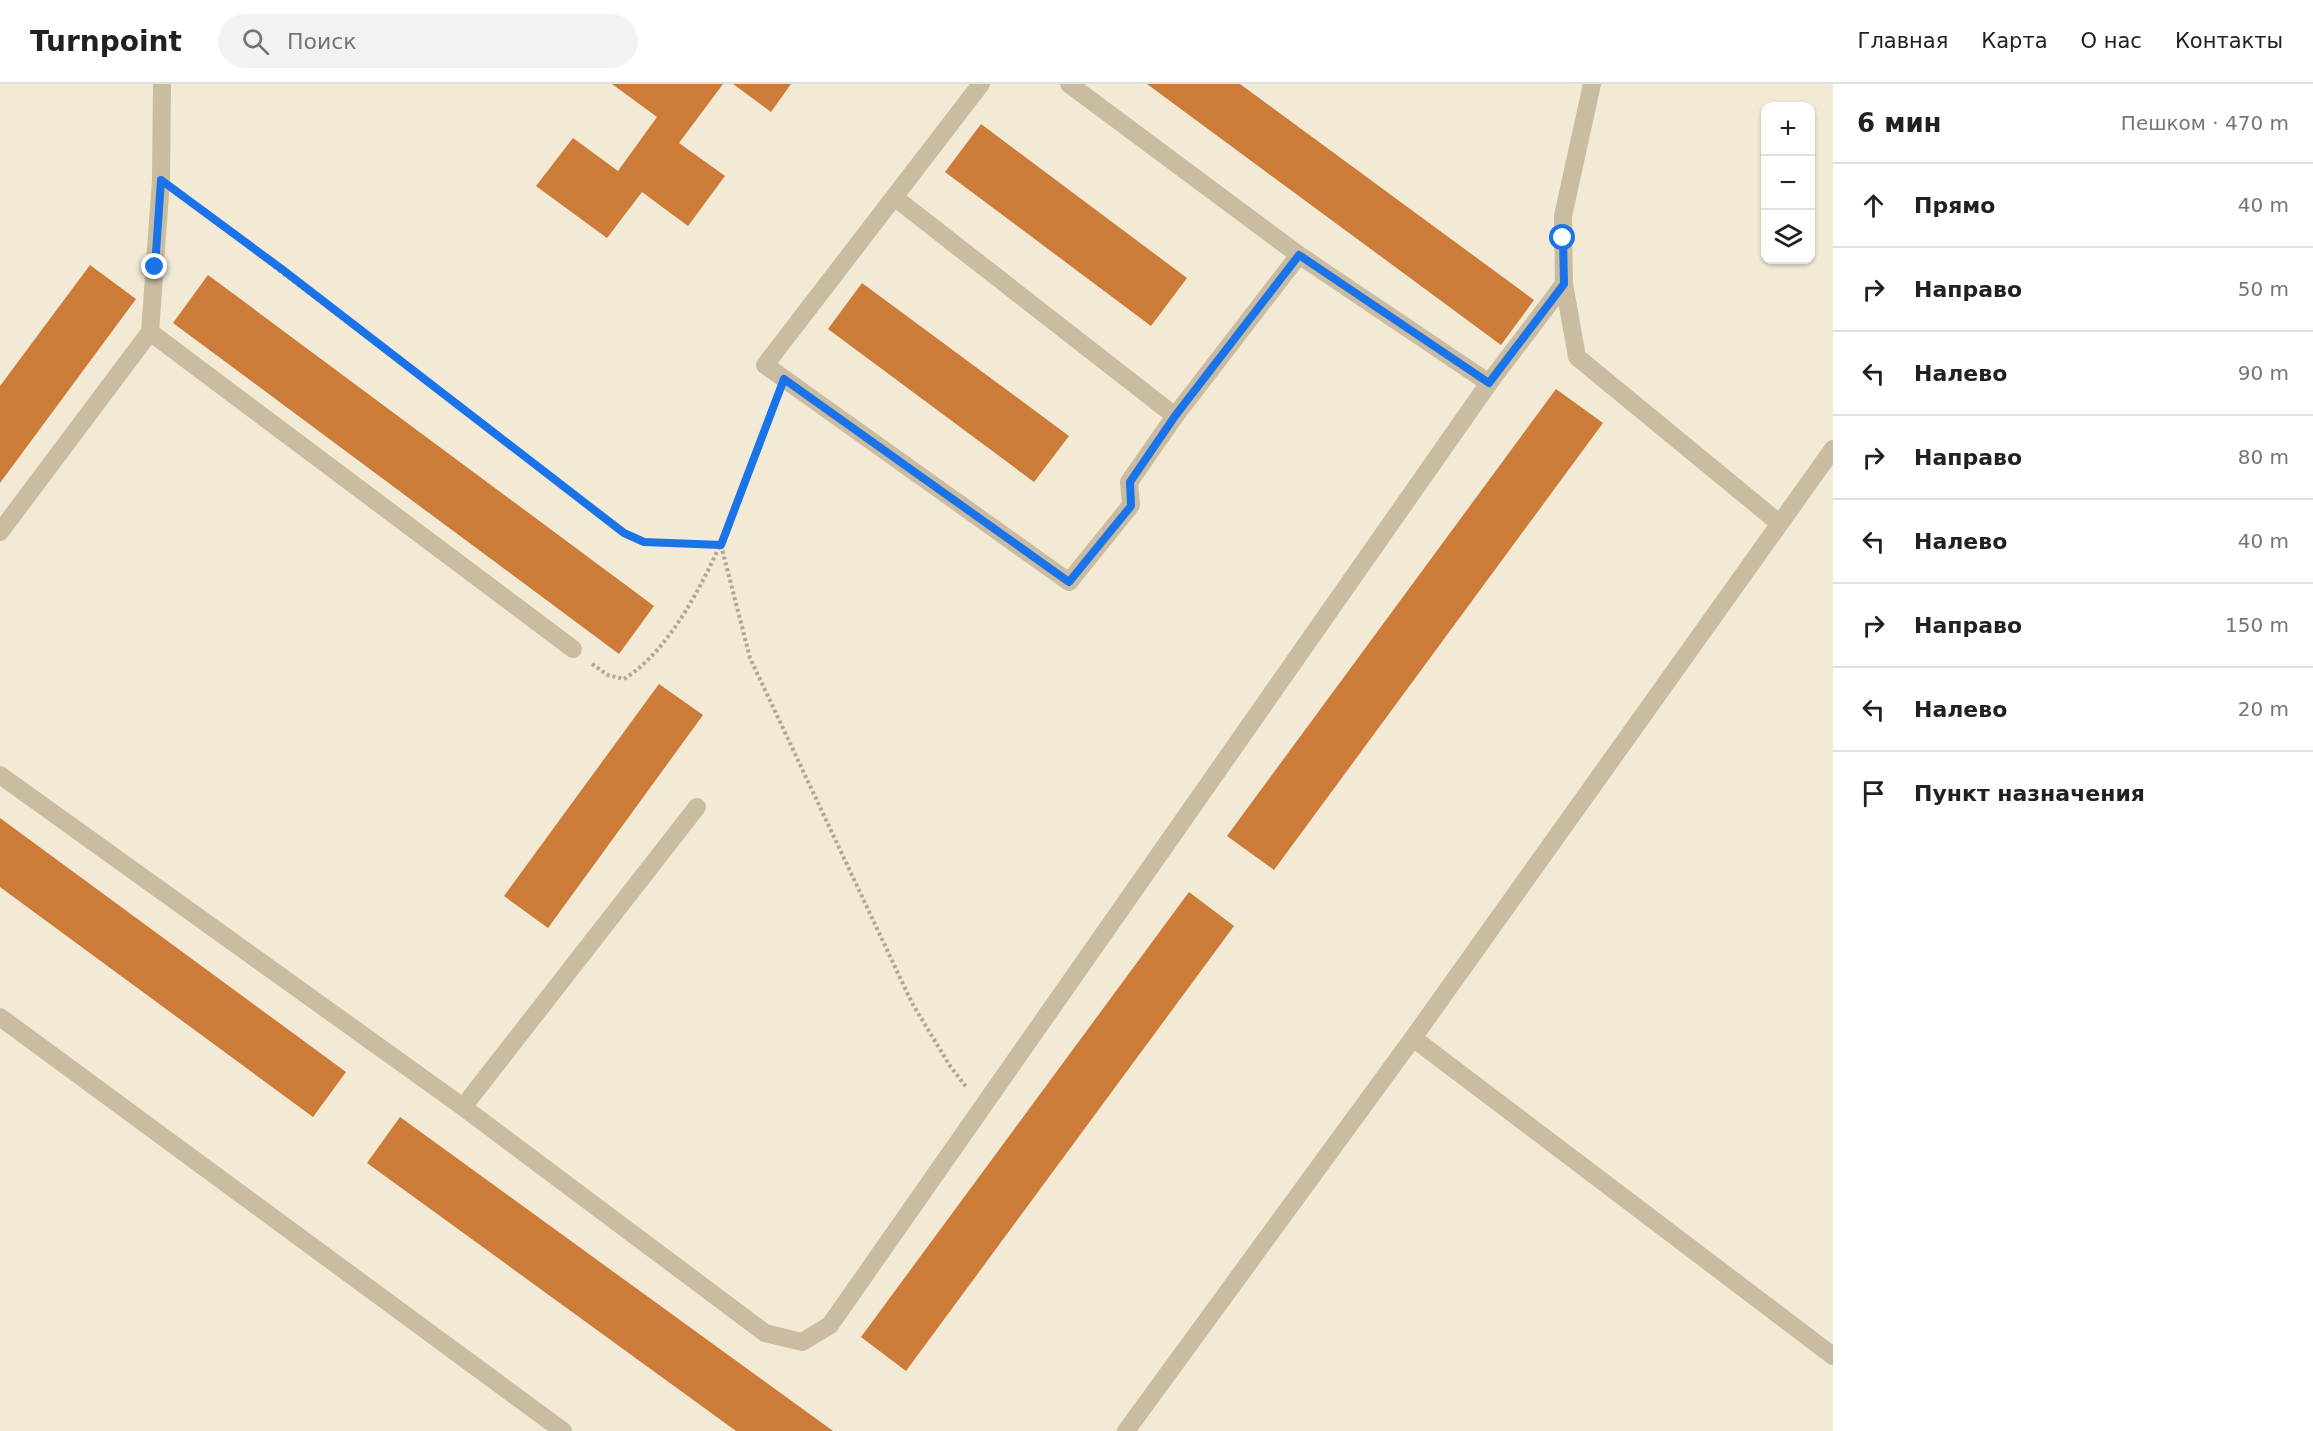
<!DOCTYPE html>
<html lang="ru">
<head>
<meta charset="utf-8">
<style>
  :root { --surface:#fff; --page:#f2f2f2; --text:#202124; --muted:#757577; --line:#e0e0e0 }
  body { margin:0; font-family:"DejaVu Sans",sans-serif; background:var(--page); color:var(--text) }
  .controls { position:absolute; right:18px; top:18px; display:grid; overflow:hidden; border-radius:12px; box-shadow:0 2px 4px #0004 }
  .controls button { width:54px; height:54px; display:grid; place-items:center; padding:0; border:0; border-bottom:2px solid var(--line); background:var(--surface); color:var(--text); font:30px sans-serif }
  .stop { position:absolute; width:18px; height:18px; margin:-14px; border:4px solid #1a73e8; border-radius:50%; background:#fff }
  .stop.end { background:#1a73e8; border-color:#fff; box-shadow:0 2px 6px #0008 }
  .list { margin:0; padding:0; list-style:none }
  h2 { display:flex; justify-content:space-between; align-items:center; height:78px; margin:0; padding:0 24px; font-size:26px }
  h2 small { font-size:20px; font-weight:400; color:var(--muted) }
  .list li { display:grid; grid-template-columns:39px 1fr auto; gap:18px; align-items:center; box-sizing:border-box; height:84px; padding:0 24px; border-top:2px solid var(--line) }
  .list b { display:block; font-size:22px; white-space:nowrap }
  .list em { font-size:20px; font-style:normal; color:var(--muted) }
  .icon { flex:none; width:33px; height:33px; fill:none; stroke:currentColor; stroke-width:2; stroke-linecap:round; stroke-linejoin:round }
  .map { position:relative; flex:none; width:1833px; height:1347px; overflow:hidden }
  header { display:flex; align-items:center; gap:36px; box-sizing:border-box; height:84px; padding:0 30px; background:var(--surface); border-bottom:2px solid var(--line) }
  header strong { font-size:28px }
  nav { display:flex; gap:33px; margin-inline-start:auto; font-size:21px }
  .search { width:420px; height:54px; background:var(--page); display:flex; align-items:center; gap:15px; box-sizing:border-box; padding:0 21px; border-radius:33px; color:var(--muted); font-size:22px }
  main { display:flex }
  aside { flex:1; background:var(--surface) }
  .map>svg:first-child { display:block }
</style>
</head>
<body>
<header>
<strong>Turnpoint</strong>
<div class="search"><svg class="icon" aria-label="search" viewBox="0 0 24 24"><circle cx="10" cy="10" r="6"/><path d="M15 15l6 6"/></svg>Поиск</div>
<nav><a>Главная</a><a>Карта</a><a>О нас</a><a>Контакты</a></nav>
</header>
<main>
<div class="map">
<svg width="1833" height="1347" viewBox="0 0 1833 1347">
  <rect width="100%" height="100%" fill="#f2ead5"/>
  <path fill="#cc7b39" d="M612 0H723L679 59 725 92 688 142 642 108 607 154 536 102 573 54 618 87 657 33Z
    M733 0H791L771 28Z
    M1147 0H1240L1534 216 1501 261Z
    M981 40 1187 194 1151 242 945 88Z
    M90 181 136 215 0 399V302Z
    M208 191 654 522 619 570 173 239Z
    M862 199 1069 352 1034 398 828 245Z
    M1556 305 1603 339 1274 786 1227 752Z
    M659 600 703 631 548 844 504 812Z
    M0 734 346 988 313 1033 0 803Z
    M1189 808 1234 842 906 1287 861 1253Z
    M400 1033 833 1347H736L367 1079Z"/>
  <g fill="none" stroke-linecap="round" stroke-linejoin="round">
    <path stroke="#b5a68b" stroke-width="4" stroke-dasharray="3 3" stroke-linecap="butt" d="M183 113 624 449 644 457 721 461
      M721 461 750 574 912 919 950 982 967 1004
      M592 580 608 591 624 595C698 549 745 399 775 319"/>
    <path stroke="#cabca1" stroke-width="18" d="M981 0 765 281 1069 498 1131 421 1129 398 1175 332
      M1069 0 1299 171
      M1592 0 1563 132 1564 200 1577 273 1779 439
      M894 113 1175 332 1299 171 1489 299
      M150 248 161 96 162 0
      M0 448 150 248 573 565
      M0 691 463 1023 765 1249 802 1258 830 1241 1489 299 1564 200
      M0 933 563 1347
      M1413 954 1833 1272
      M463 1023 697 723
      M1126 1347 1413 954 1833 365"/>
  </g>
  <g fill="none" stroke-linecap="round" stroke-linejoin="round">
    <path stroke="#1a73e8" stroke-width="8" d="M155 183 161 96 283 186 624 449 644 458 721 461 784 295 1069 498 1131 422 1130 398 1175 332 1299 171 1489 299 1564 200 1563 154"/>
  </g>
</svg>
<div class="controls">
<button>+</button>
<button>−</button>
<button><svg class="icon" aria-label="layers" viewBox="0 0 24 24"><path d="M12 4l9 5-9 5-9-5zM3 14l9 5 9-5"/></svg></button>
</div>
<div class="stop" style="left:1563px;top:154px"></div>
<div class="stop end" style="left:155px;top:183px"></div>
</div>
<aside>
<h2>6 мин<small>Пешком · 470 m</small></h2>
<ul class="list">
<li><svg class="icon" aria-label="ahead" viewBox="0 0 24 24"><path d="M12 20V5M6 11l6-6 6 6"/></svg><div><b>Прямо</b></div><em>40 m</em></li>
<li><svg class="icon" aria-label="right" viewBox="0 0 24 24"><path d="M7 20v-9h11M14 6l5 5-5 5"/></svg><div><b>Направо</b></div><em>50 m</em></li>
<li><svg class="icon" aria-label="left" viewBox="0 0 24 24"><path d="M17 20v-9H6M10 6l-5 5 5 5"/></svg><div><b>Налево</b></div><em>90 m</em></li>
<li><svg class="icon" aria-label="right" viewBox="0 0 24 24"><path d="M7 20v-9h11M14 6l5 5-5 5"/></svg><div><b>Направо</b></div><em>80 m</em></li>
<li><svg class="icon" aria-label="left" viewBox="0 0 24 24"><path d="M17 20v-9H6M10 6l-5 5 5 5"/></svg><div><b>Налево</b></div><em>40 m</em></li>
<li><svg class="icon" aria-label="right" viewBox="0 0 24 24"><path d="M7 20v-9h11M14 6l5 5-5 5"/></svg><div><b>Направо</b></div><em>150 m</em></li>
<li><svg class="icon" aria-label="left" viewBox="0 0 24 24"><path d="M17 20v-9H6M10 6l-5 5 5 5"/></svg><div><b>Налево</b></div><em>20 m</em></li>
<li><svg class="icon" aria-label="arrive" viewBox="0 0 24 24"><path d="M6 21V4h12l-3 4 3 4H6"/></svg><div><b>Пункт назначения</b></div></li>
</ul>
</aside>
</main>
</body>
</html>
